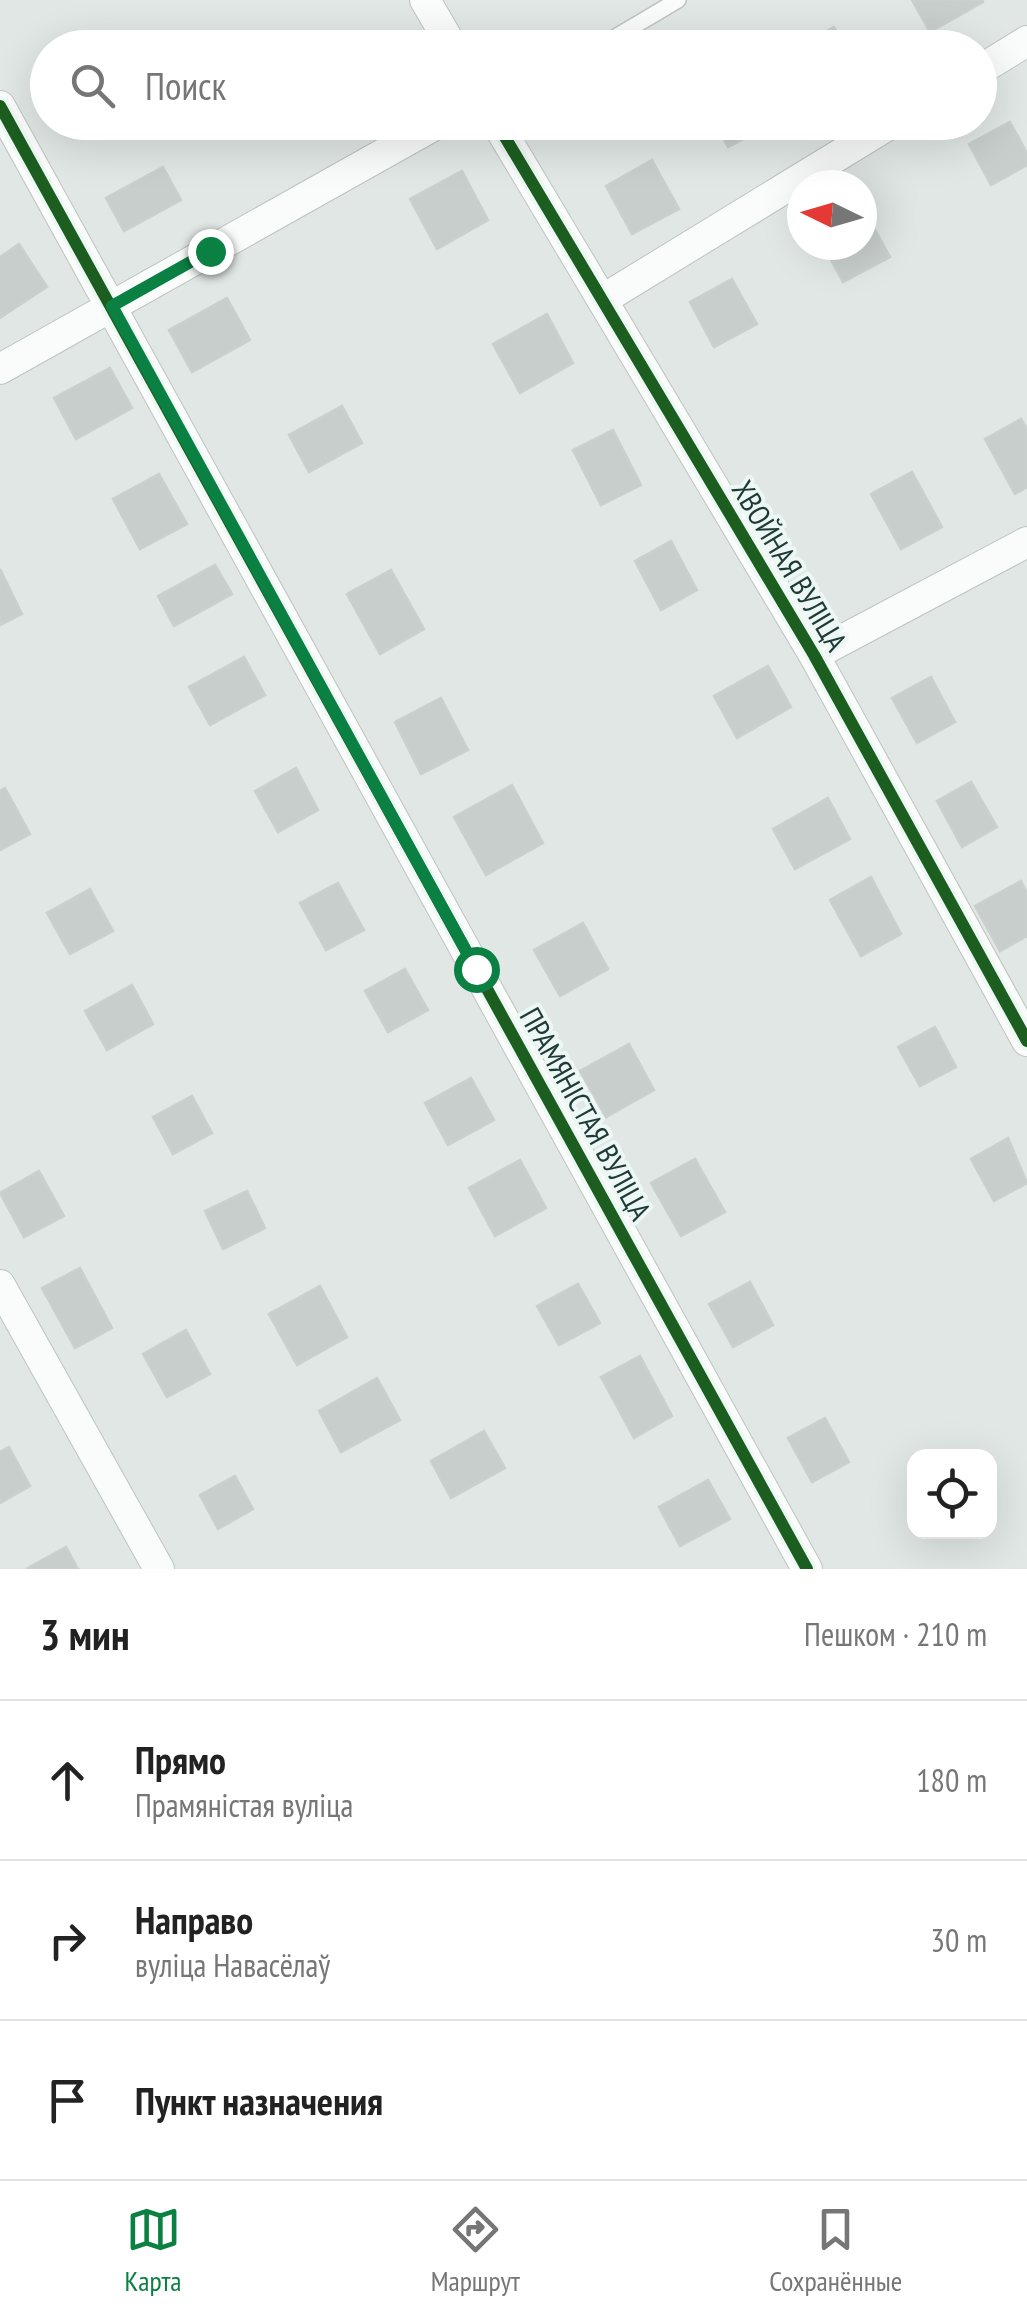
<!DOCTYPE html>
<html lang="ru">
<head>
<meta charset="utf-8">
<style>
  :root { --surface:#fff; --page:#f2f2f2; --text:#222; --muted:#767676; --line:#e0e0e0; --accent:#0b8043 }
  body { margin:0; font-family:"PT Sans Narrow",sans-serif; background:var(--page); color:var(--text) }
  .controls { position:absolute; right:30px; bottom:30px; display:grid; overflow:hidden; border-radius:20px; box-shadow:0 10px 40px #0002 }
  .controls button { width:90px; height:90px; display:grid; place-items:center; padding:0; border:0; border-bottom:2px solid var(--line); background:var(--surface); color:var(--text); font:50px sans-serif }
  .compass { position:absolute; left:787px; top:170px; width:90px; height:90px; border-radius:50%; background:var(--surface); box-shadow:0 10px 40px #0002; rotate:275deg }
  .stop { position:absolute; width:30px; height:30px; margin:-22px; border:8px solid #0b8043; border-radius:50%; background:#fff }
  .stop.end { background:#0b8043; border-color:#fff; box-shadow:0 2px 10px #0008 }
  .list { margin:0; padding:0; list-style:none }
  h2 { display:flex; justify-content:space-between; align-items:center; height:130px; margin:0; padding:0 40px; font-size:42px }
  h2 small { font-size:32px; font-weight:400; color:var(--muted) }
  .list li { display:grid; grid-template-columns:65px 1fr auto; gap:30px; align-items:center; box-sizing:border-box; height:160px; padding:0 40px; border-top:2px solid var(--line) }
  .list b { display:block; font-size:38px; white-space:nowrap }
  .list p { margin:0; font-size:32px; white-space:nowrap; color:var(--muted) }
  .list em { font-size:32px; font-style:normal; color:var(--muted) }
  .icon { flex:none; width:55px; height:55px; fill:none; stroke:currentColor; stroke-width:2; stroke-linecap:round; stroke-linejoin:round }
  .map { position:relative; flex:none; width:1027px; height:1569px; overflow:hidden }
  .search { position:absolute; background:var(--surface); box-shadow:0 10px 40px #0002; left:30px; right:30px; top:30px; height:110px; display:flex; align-items:center; gap:25px; box-sizing:border-box; padding:0 35px; border-radius:55px; color:var(--muted); font-size:38px }
  .sheet { height:610px; background:var(--surface) }
  nav { display:flex; justify-content:space-around; align-items:center; box-sizing:border-box; height:140px; border-top:2px solid var(--line); background:var(--surface); font-size:28px; color:var(--muted) }
  nav a { display:grid; justify-items:center; gap:5px }
  nav .on { color:var(--accent) }
  .map>svg:first-child { display:block }
</style>
</head>
<body>
<div class="map">
<svg width="1027" height="1569" viewBox="0 0 1027 1569">
  <rect width="100%" height="100%" fill="#e0e7e5"/>
  <path fill="#c7cecc" stroke="#c9d0ce" stroke-width="2.5" d="M912 0H982L983 2 930 32Z
    M834 27 845 48H796Z
    M382 32 390 48H354Z
    M89 33 97 48H62Z
    M715 122H768L770 125 728 147Z
    M1010 122 1027 153V165L991 185 969 144Z
    M652 160 679 209 632 234 606 186Z
    M163 167 181 200 124 231 106 198Z
    M462 171 488 220 437 249 410 199Z
    M864 210 890 257 843 282 823 245H862Z
    M19 244 47 287 1 317 0 257Z
    M732 279 757 324 714 347 690 302Z
    M227 298 250 340 192 372 169 330Z
    M547 314 573 363 520 393 493 344Z
    M110 368 132 408 76 439 54 398Z
    M342 406 362 443 309 472 289 435Z
    M1021 419 1027 429V487L1015 494 985 439Z
    M613 430 641 485 601 505 573 450Z
    M912 472 942 527 901 549 871 494Z
    M159 474 187 524 140 549 113 499Z
    M671 541 697 590 661 610 635 561Z
    M215 565 232 594 174 626 158 596Z
    M0 569 22 614 0 625Z
    M391 570 424 629 380 654 347 594Z
    M244 657 265 695 210 725 189 687Z
    M768 666 791 707 737 738 714 696Z
    M931 677 955 722 917 743 892 698Z
    M441 698 468 750 421 774 395 722Z
    M296 768 318 810 278 832 255 791Z
    M971 782 997 827 962 847 937 801Z
    M512 785 543 843 486 875 454 817Z
    M5 788 30 834 0 850V791Z
    M828 798 850 839 795 869 773 829Z
    M871 877 901 934 861 956 830 900Z
    M1021 881 1027 893V936L1000 951 975 906Z
    M338 883 364 930 326 950 300 903Z
    M90 889 113 931 70 954 47 913Z
    M583 923 608 969 560 996 534 950Z
    M405 969 428 1010 388 1032 365 991Z
    M132 985 153 1024 107 1050 85 1011Z
    M935 1027 956 1067 920 1086 898 1047Z
    M629 1044 654 1090 606 1117 580 1071Z
    M471 1078 494 1120 448 1145 425 1103Z
    M192 1096 212 1133 173 1154 153 1117Z
    M1008 1138 1027 1183 994 1201 971 1159Z
    M695 1159 725 1212 681 1236 651 1183Z
    M520 1160 546 1208 495 1236 469 1188Z
    M39 1171 64 1216 24 1237 0 1193Z
    M247 1191 265 1228 223 1249 205 1211Z
    M80 1268 112 1328 75 1348 42 1288Z
    M750 1282 773 1325 733 1347 709 1304Z
    M578 1284 600 1323 559 1345 537 1306Z
    M320 1286 347 1337 297 1365 269 1314Z
    M186 1330 210 1374 167 1397 143 1354Z
    M640 1356 672 1416 634 1438 601 1377Z
    M377 1378 400 1420 341 1452 319 1411Z
    M825 1418 849 1462 812 1482 788 1438Z
    M484 1431 505 1468 451 1498 431 1461Z
    M9 1447 30 1486 0 1503V1452Z
    M235 1476 253 1509 218 1529 200 1495Z
    M708 1480 730 1519 680 1546 659 1507Z
    M66 1547 78 1569H26Z"/>
  <g fill="none" stroke-linecap="round" stroke-linejoin="round">
    <defs>
      <path id="lane" d="M597 48 678 0"/>
      <path id="street" d="M425 0 453 48
        M980 70 1027 41
        M0 106 807 1569
        M496 122 814 655 1027 1041
        M602 300 893 122
        M0 369 440 122
        M814 655 1027 542
        M0 1285 159 1569"/>
    </defs>
    <use href="#lane" stroke="#bdc4c2" stroke-width="18"/>
    <use href="#street" stroke="#bdc4c2" stroke-width="32"/>
    <use href="#lane" stroke="#fafbfb" stroke-width="15"/>
    <use href="#street" stroke="#fafbfb" stroke-width="30"/>
    <defs>
      <path id="cycleway" d="M0 106 807 1569
        M496 122 814 655 1027 1041"/>
    </defs>
    <use href="#cycleway" stroke="#edf7f3" stroke-width="19"/>
    <use href="#cycleway" stroke="#1b5e20" stroke-width="12"/>
  </g>
  <g fill="none" stroke-linecap="round" stroke-linejoin="round">
    <path stroke="#0b8043" stroke-width="12" d="M210 251 112 306 476 969"/>
  </g>
  <g text-anchor="middle" stroke-width="8" stroke-linejoin="round" paint-order="stroke">
    <g font-size="30" fill="#1e3a37" stroke="#edf7f3">
      <text transform="translate(789 566) rotate(59)" y="10">ХВОЙНАЯ ВУЛІЦА</text>
      <text transform="translate(585 1114) rotate(61)" y="10">ПРАМЯНІСТАЯ ВУЛІЦА</text>
    </g>
  </g>
</svg>
<div class="controls">
<button><svg class="icon" aria-label="locate" viewBox="0 0 24 24"><circle cx="12" cy="12" r="6"/><path d="M12 2v4M12 18v4M2 12h4M18 12h4"/></svg></button>
</div>
<svg class="compass" viewBox="-18 -18 36 36"><path d="M0-13l5 13h-10z" fill="#e53935"/><path d="M0 13l5-13h-10z" fill="#767676"/></svg>
<div class="stop" style="left:476px;top:969px"></div>
<div class="stop end" style="left:210px;top:251px"></div>
<div class="search"><svg class="icon" aria-label="search" viewBox="0 0 24 24"><circle cx="10" cy="10" r="6"/><path d="M15 15l6 6"/></svg>Поиск</div>
</div>
<section class="sheet">
<h2>3 мин<small>Пешком · 210 m</small></h2>
<ul class="list">
<li><svg class="icon" aria-label="ahead" viewBox="0 0 24 24"><path d="M12 20V5M6 11l6-6 6 6"/></svg><div><b>Прямо</b><p>Прамяністая вуліца</p></div><em>180 m</em></li>
<li><svg class="icon" aria-label="right" viewBox="0 0 24 24"><path d="M7 20v-9h11M14 6l5 5-5 5"/></svg><div><b>Направо</b><p>вуліца Навасёлаў</p></div><em>30 m</em></li>
<li><svg class="icon" aria-label="arrive" viewBox="0 0 24 24"><path d="M6 21V4h12l-3 4 3 4H6"/></svg><div><b>Пункт назначения</b></div></li>
</ul>
</section>
<nav>
<a class="on"><svg class="icon" aria-label="map" viewBox="0 0 24 24"><path d="M3 6l6-2 6 2 6-2v14l-6 2-6-2-6 2zM9 4v14M15 6v14"/></svg>Карта</a>
<a><svg class="icon" aria-label="directions" viewBox="0 0 24 24"><path d="M12 3l9 9-9 9-9-9zM9 14v-3h6M13 9l2 2-2 2"/></svg>Маршрут</a>
<a><svg class="icon" aria-label="saved" viewBox="0 0 24 24"><path d="M7 4h10v16l-5-4-5 4z"/></svg>Сохранённые</a>
</nav>
</body>
</html>
